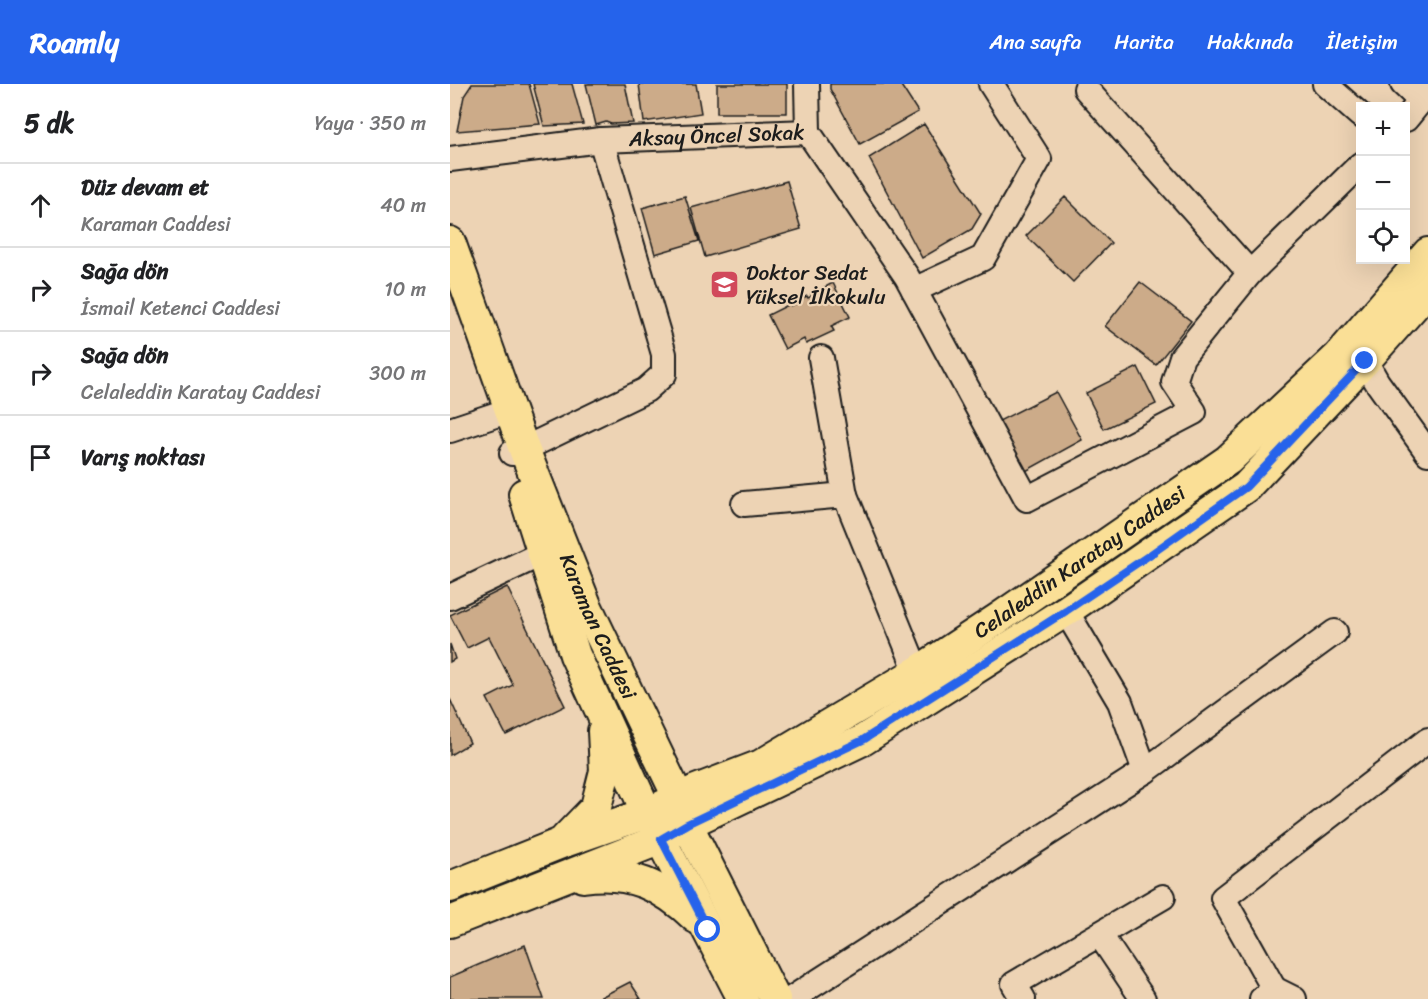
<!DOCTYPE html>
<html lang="tr">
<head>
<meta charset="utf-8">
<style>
  :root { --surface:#fff; --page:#f6f6f6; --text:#202124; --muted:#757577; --line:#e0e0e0; --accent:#2563eb }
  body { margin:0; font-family:Sriracha,sans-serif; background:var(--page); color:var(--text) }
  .controls { position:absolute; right:18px; top:18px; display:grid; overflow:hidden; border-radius:0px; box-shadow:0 6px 24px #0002 }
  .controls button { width:54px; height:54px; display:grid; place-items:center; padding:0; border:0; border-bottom:2px solid var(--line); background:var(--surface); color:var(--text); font:30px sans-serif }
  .stop { position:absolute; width:18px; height:18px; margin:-14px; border:4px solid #2563eb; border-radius:50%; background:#fff }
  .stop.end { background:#2563eb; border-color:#fff; box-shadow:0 2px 6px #0008 }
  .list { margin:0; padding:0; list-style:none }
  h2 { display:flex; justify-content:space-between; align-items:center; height:78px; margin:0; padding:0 24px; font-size:26px }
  h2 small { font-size:20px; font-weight:400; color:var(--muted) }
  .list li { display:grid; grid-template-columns:39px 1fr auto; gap:18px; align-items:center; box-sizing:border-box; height:84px; padding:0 24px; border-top:2px solid var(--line) }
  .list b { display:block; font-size:22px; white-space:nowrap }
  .list p { margin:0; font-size:20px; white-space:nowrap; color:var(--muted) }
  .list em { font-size:20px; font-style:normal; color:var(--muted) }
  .icon { flex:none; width:33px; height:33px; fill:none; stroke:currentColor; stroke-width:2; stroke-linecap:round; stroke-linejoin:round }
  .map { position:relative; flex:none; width:978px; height:915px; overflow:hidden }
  header { display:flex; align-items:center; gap:36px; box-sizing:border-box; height:84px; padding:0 30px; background:var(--accent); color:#fff }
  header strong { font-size:28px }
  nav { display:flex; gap:33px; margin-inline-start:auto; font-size:21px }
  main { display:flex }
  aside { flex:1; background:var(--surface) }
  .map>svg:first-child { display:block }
</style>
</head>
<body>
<header>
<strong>Roamly</strong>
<nav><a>Ana sayfa</a><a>Harita</a><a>Hakkında</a><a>İletişim</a></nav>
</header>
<main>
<aside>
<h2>5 dk<small>Yaya · 350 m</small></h2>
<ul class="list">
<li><svg class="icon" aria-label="ahead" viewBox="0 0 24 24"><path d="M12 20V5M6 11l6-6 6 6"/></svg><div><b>Düz devam et</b><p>Karaman Caddesi</p></div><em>40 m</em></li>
<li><svg class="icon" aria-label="right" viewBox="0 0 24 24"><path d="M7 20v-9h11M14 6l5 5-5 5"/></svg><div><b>Sağa dön</b><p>İsmail Ketenci Caddesi</p></div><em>10 m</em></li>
<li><svg class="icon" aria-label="right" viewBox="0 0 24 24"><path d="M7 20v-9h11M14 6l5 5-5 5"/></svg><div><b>Sağa dön</b><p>Celaleddin Karatay Caddesi</p></div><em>300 m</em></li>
<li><svg class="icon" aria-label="arrive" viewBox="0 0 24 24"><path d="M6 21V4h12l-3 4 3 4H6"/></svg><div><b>Varış noktası</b></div></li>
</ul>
</aside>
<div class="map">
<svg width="978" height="915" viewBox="0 0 978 915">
  <rect width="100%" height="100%" fill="#edd3b4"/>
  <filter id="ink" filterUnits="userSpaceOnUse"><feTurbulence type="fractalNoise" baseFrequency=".0167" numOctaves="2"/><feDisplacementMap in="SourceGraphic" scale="12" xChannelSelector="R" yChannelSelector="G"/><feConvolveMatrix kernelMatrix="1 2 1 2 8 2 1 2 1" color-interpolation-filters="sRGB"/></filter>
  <g filter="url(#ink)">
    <path fill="#ccab89" stroke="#1c1c1c" stroke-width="1.5" d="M22 0H79L90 40 7 47 14 12Z
      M83 0H122L133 40 94 42Z
      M136 0H175L183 39 161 40 156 38 146 41Z
      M189 0H246L251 29 194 38Z
      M267 0H337V29H267Z
      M380 0H450L468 28 410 60 380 5Z
      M474 40 531 130 522 145 472 174 419 74Z
      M337 97 351 145 255 173 241 124Z
      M235 112 249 157 205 170 192 124Z
      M615 113 661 159 623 198 576 152Z
      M690 198 741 237 706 281 655 242Z
      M383 199 400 233 381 242 384 247 356 260 354 255 335 265 318 231 340 220 341 222 345 220 344 218 357 212 358 214 362 212 361 210Z
      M688 283 706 320 654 345 636 309Z
      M606 308 632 356 574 388 549 337Z
      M57 503 115 622 56 651 37 614 63 601 39 553 17 564 0 531Z
      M0 560 5 575 0 578Z
      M0 615 20 659 0 671Z
      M75 861 94 915H0V893Z
      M180 898 191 915H147Z"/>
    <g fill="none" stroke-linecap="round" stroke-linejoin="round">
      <defs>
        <g id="minor">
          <path d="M357 0 358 48"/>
          <path d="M875 0 910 31"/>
          <path d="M953 0 971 17"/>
          <path d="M636 5 800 189"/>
          <path d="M956 35 978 8"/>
          <path id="s1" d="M0 75 151 56 358 48 457 193 577 415 744 328 724 298 732 273 800 189 910 81"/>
          <path d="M464 206 533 174 589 75 541 0"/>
          <path d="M371 274 395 411"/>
          <path d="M915 277 927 298 978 369"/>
          <path d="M0 346 60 326"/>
          <path d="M62 369 74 365 196 306 214 290V270L151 56"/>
          <path d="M294 420 395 411 467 588"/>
          <path d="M0 513 91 470"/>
          <path d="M616 527 670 618 695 687"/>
          <path d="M650 851 693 915"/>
          <path d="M824 905 773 814 978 656"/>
          <path d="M341 915 695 687 885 548"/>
          <path d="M573 915 564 900 713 813"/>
          <path d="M812 915 824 905 844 915"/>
        </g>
        <g id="major">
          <path id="s2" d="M0 158 74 365 136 521 229 715 237 740 325 915"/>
          <path d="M74 410 125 571 197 729 293 915"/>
          <path d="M116 754 146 723 155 687 153 647"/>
          <path d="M133 793C179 786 213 802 246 834"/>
          <path id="s3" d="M0 803 111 759 197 729 246 706 311 681 467 588 549 534 778 376 888 273 978 169"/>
          <path d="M0 838 211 755 237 740 413 656 616 527 796 403 915 277 978 206"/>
        </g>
      </defs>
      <use href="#minor" stroke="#1c1c1c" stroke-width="28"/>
      <use href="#major" stroke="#1c1c1c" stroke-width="34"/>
      <use href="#minor" stroke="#edd3b4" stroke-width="24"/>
      <use href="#major" stroke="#fadf96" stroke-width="30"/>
    </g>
  </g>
  <g fill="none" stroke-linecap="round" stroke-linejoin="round" filter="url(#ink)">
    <path stroke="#2563eb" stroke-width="8" d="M258 846 211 755 237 740 413 656 616 527 701 470 796 403 915 277"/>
  </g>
  <defs>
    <symbol id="school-square" viewBox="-11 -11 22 22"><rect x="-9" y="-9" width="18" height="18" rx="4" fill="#d1495b" stroke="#edd3b4"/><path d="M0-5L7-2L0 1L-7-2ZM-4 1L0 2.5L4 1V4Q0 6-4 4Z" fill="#fff"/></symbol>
  </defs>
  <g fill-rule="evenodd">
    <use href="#school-square" x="258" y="184" width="33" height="33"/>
  </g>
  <g text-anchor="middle" stroke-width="4.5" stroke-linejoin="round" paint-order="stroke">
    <g font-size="21" fill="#1c1c1c" stroke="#edd3b4">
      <text dy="7" stroke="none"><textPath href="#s1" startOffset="268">Aksay Öncel Sokak</textPath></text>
      <text dy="7" stroke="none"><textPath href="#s3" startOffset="712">Celaleddin Karatay Caddesi</textPath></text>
      <text dy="7" stroke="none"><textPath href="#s2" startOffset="412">Karaman Caddesi</textPath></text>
    </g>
    <g font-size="21" fill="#1c1c1c" stroke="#edd3b4" text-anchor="start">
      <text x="296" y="196">Doktor Sedat<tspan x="296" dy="24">Yüksel İlkokulu</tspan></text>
    </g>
  </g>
</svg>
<div class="controls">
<button>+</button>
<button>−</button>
<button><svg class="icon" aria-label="locate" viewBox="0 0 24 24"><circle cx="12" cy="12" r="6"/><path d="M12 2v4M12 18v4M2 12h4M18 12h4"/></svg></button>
</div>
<div class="stop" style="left:258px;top:846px"></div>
<div class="stop end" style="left:915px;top:277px"></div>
</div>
</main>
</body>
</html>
